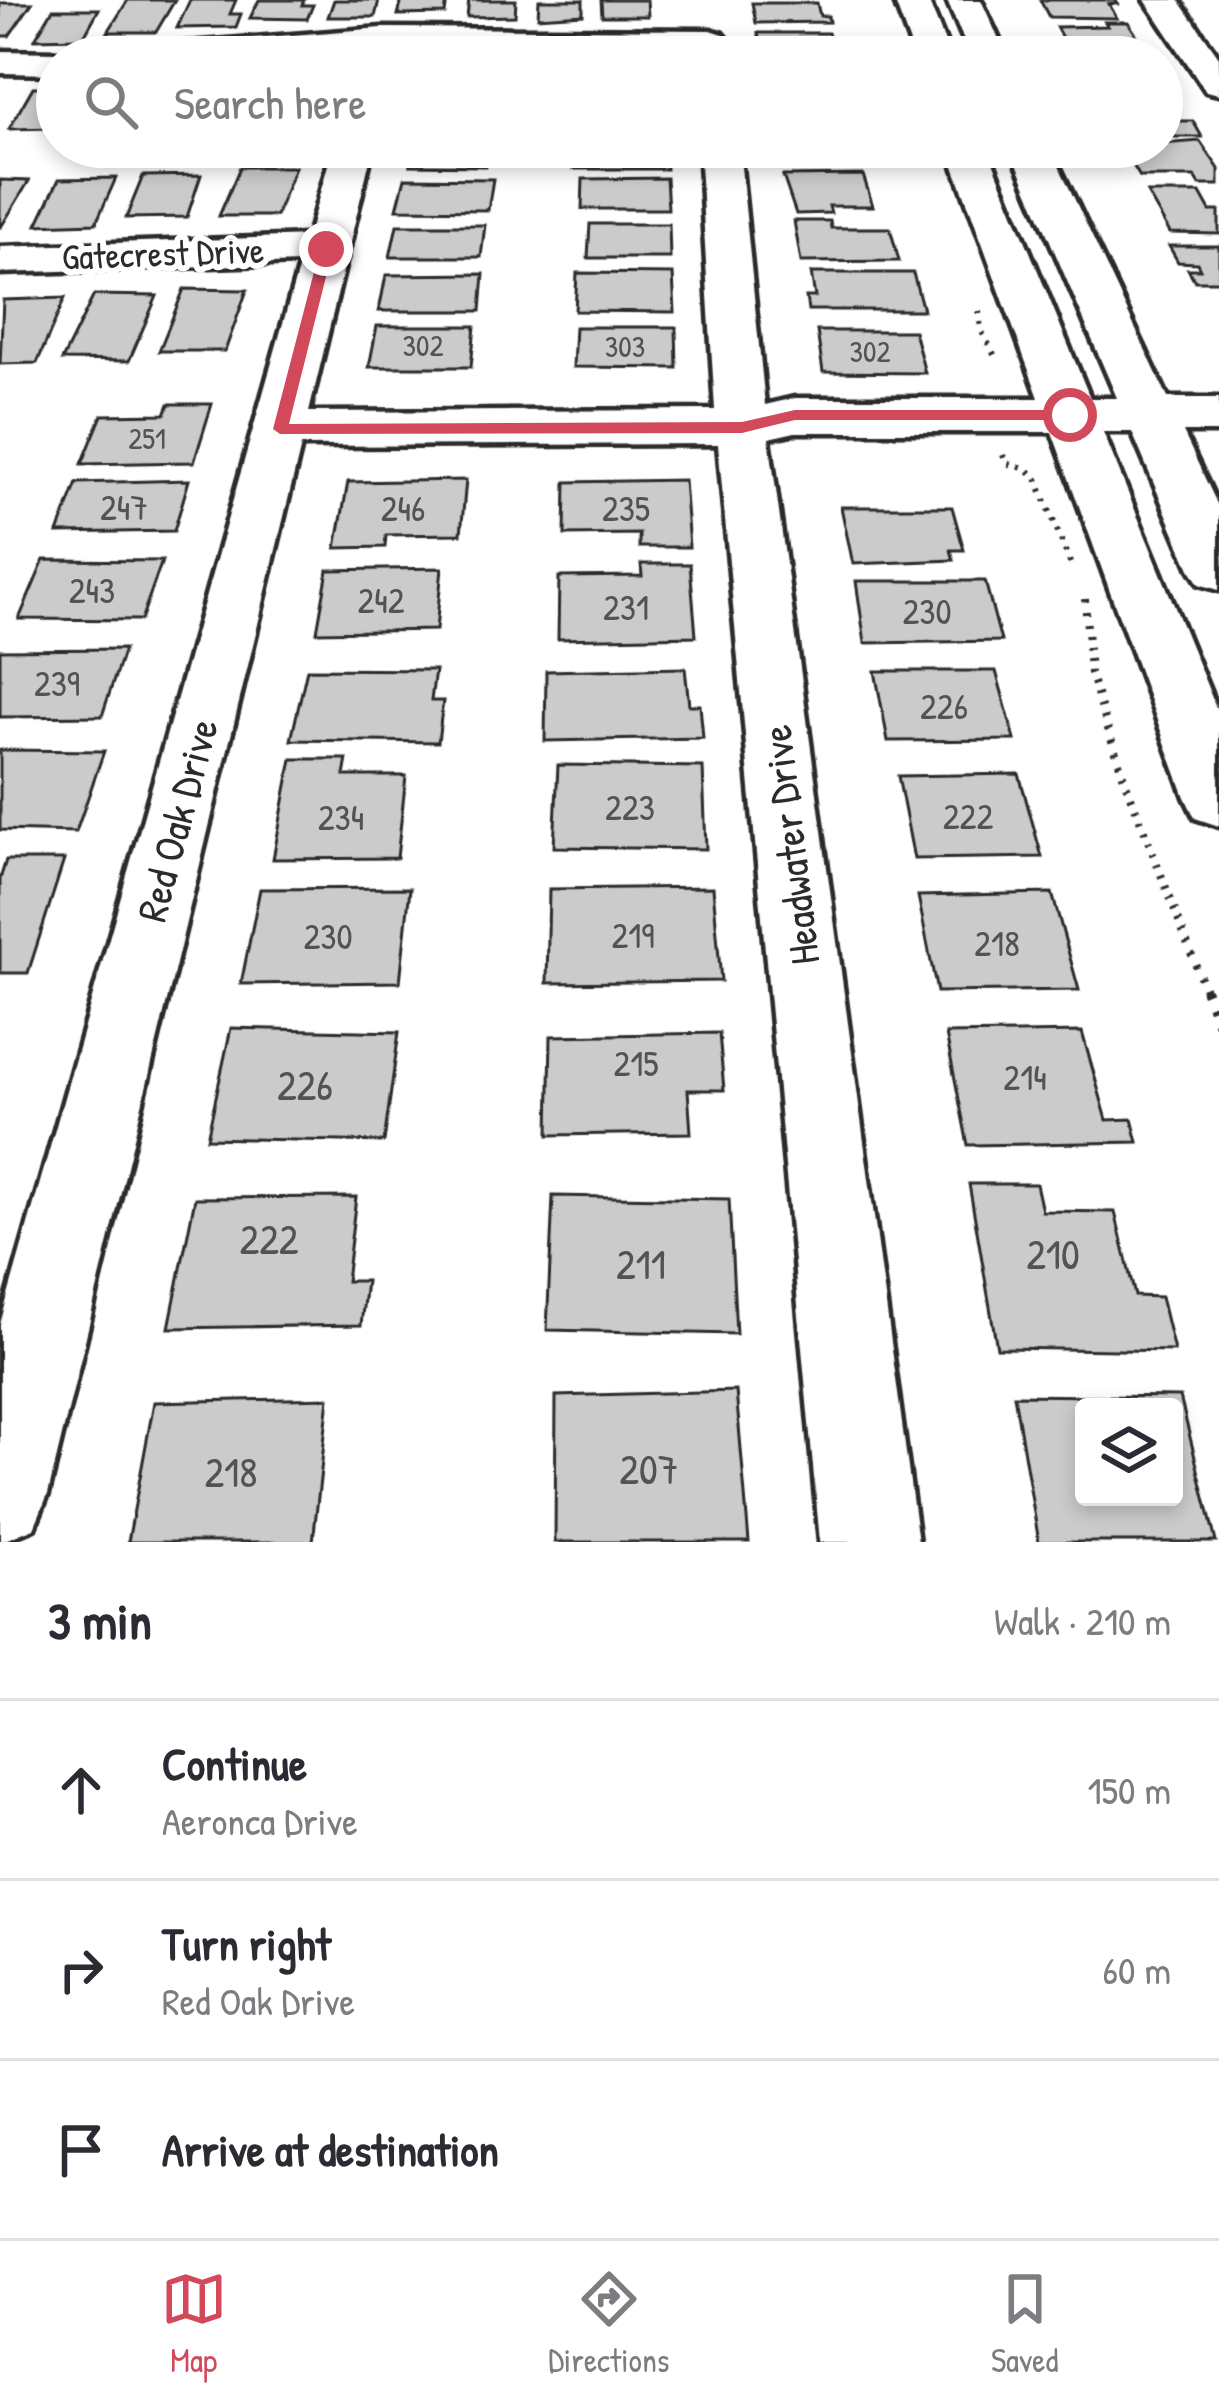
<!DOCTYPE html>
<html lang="en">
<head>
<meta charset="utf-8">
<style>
  :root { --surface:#fff; --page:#f7f7f7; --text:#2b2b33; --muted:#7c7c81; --line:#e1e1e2; --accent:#d1495b }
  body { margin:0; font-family:"Patrick Hand",sans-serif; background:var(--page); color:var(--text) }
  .controls { position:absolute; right:36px; bottom:36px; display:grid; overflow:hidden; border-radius:12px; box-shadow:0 6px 18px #0003 }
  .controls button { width:108px; height:108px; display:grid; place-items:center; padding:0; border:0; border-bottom:3px solid var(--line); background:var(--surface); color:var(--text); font:60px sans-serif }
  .stop { position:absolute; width:36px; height:36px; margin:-27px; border:9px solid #d1495b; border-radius:50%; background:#fff }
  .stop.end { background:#d1495b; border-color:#fff; box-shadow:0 3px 12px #0008 }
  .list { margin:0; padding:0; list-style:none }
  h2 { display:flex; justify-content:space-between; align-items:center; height:156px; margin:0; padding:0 48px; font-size:51px }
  h2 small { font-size:39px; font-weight:400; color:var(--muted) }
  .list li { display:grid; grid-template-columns:78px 1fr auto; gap:36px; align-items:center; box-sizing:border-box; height:180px; padding:0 48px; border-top:3px solid var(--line) }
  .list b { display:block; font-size:45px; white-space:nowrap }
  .list p { margin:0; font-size:39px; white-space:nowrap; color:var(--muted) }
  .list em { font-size:39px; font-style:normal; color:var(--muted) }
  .icon { flex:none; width:66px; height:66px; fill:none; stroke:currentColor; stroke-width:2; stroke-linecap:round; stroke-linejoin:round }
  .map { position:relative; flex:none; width:1219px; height:1542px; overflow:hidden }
  .search { position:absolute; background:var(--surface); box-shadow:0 6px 18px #0003; left:36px; right:36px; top:36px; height:132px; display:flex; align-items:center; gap:30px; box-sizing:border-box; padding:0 42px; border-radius:66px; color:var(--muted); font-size:45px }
  .sheet { height:696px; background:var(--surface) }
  nav { display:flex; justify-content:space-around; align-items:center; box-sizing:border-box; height:168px; border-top:3px solid var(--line); background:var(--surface); font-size:33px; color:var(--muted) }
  nav a { display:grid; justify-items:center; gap:6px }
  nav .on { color:var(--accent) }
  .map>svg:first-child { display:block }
</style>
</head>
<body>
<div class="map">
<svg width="1219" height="1542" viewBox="0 0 1219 1542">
  <rect width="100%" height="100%" fill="#fff"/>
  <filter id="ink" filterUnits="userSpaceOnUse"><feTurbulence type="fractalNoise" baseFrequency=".00833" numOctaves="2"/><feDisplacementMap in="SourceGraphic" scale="24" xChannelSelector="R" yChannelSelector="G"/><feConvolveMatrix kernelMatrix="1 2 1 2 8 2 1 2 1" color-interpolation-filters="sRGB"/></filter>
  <g filter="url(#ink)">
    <path fill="#cbcbcb" stroke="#2b2b2b" stroke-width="3" fill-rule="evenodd" d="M128 0H175L156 32H108Z
      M190 0H236L230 14H241L236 27 177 28Z
      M259 0H304L302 5H313L307 19 250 18Z
      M334 0H379L375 17H328Z
      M402 0H447L445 14 398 15Z
      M469 0H516L515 16 467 17Z
      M539 0H583V14L538 17Z
      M601 0H647L648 16H602Z
      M1040 0H1115L1118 4H1109L1117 18 1049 17Z
      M0 3H32L9 36H0Z
      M752 3H817L820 16H828L829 22 756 23Z
      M53 9H99L83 38 35 39Z
      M1105 22H1128L1139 39H1132L1141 53 1071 54 1056 27 1108 26Z
      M758 33H828L835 55H763Z
      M33 87H57V128L9 129Z
      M1162 121H1193L1202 137H1162Z
      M1200 141 1219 169V185H1200L1195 177H1140L1122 147Z
      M415 147H489L485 166 410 165Z
      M574 147H665L666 169H573Z
      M781 147H858L864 166H785Z
      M240 167H295L276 216H219Z
      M201 175 187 217 126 218 143 176Z
      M863 175 873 206H829L831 213 796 214 783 176Z
      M116 178 96 223 37 225 59 179Z
      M405 178 493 179 488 210 397 209Z
      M666 178 668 209H582L583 179Z
      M0 180 29 181 1 227H0Z
      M1147 193H1200L1210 211H1219V234L1170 233Z
      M794 221H830L831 228H890L899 261 801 262Z
      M590 224H669L670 258H588Z
      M397 225H485L481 257H390Z
      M1169 246H1219V281H1195L1188 269H1200L1197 263 1178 262Z
      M577 273 673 274 675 312 575 311Z
      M811 273H913L923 310H808L806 297H815Z
      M484 274 481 311H379L386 275Z
      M184 289 247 290 225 351H159Z
      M94 295 157 296 129 361 62 360Z
      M65 298 37 363 0 364 3 300Z
      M377 326H475L471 367H369Z
      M575 327H676L677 368 573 367Z
      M817 331H914L925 373 823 372Z
      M169 404H212L194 462 82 464 102 415 165 414Z
      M189 480 174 531 58 533 77 483Z
      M466 480 461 534 386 535 385 547 336 548 348 482Z
      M684 480 689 547H639V534L565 535 566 482Z
      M841 507H952L964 550H951L954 560 853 564Z
      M44 560 162 561 141 620 19 619Z
      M641 564H690L696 636 558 639 559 577 642 576Z
      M442 568 436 630 317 632 328 570Z
      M856 581H985L1001 641 865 643Z
      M124 649 102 716 0 717V650Z
      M685 668 689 705H700L703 738 545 741 546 671Z
      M307 669 435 670 431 701H443L438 742 291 740Z
      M875 671H996L1015 740 888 741Z
      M0 750 104 751 76 832 0 830Z
      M292 759H347L344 776H406L397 858 273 859Z
      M558 765 703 767 706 849 554 847Z
      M1019 774 1042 857 914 859 898 776Z
      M6 860H64L28 973H0V879Z
      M713 887 721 981 547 983 549 889Z
      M410 888 400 982 241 984 260 889Z
      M1052 893 1079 990 937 992 918 896Z
      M231 1028 399 1032 384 1142 207 1138Z
      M1082 1032 1107 1120 1132 1119 1138 1142 968 1145 946 1034Z
      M719 1033 724 1090H688L691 1133 549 1135 551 1036Z
      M969 1184H1036L1042 1211 1115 1212 1135 1296 1161 1297 1174 1351 997 1348Z
      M553 1196 729 1199 736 1334 547 1330Z
      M356 1197 346 1281H366L361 1325 169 1328 195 1198Z
      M736 1391 749 1542H555L556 1396Z
      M1014 1395 1180 1397 1216 1542H1039ZM1084 1407H1174V1497H1084Z
      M329 1398 313 1542H128L154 1402Z"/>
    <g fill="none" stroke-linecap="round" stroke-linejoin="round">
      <defs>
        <path id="minor" d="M894 0H928L951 57H915Z
          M947 0H981L1007 57H971Z
          M1145 0H1179L1219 57V94L1206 91Z
          M382 28 711 30 723 34 729 41 723 48 711 52 382 50 287 57H131L136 49 149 46Z
          M0 51 57 52 71 57H57V74L0 73Z
          M333 147H373L309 412 715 410 699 147H739L765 405 795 398H1039L947 147H987L1090 398H1117L1010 147H1050L1168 398H1219V432H1183L1219 508V590L1199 584 1190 569 1132 432H1103L1219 715V826L1195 818 1185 797 1052 432H795L769 438 918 1542H820L718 444 301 446 48 1494 34 1528 0 1542V1324L300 263 0 273V247L308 236Z"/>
      </defs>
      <use href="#minor" stroke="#2b2b2b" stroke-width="9"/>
      <path stroke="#2b2b2b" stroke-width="4.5" stroke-dasharray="1.5 4.5" stroke-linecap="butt" d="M917 147 927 163"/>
      <path stroke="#2b2b2b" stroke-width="6" stroke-dasharray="3 8" stroke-linecap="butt" d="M979 311 981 330 996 358
        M1003 455 1006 463 1027 469 1037 479 1072 568"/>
      <path stroke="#2b2b2b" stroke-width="8" stroke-dasharray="3 9" stroke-linecap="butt" d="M1085 599 1090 673 1124 778 1206 992"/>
      <path stroke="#2b2b2b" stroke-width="10" stroke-dasharray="4.5 12" stroke-linecap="butt" d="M1205 989 1219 1024"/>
      <use href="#minor" fill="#fff" fill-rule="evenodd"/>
    </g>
  </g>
  <path fill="#d1495b" d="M326 245 333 249 289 424 742 422 795 410H1070L1078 415 1070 420H795L742 433 280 434 273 429 320 249Z"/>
  <g text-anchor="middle" stroke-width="12" stroke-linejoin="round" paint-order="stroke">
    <g font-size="30" fill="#535353">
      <text x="423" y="356">302</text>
      <text x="625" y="357">303</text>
      <text x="870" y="362">302</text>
      <text x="147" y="449">251</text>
    </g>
    <g font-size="36" fill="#2b2b2b" stroke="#fff">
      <text transform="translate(163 253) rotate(-2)" y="13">Gatecrest Drive</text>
    </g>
    <g font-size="36" fill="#535353">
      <text x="124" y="520">247</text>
      <text x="403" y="521">246</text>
      <text x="626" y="521">235</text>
      <text x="92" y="603">243</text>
      <text x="381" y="613">242</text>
      <text x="626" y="620">231</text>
      <text x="927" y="624">230</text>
      <text x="57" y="696">239</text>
      <text x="944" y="719">226</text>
      <text x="630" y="820">223</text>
      <text x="968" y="829">222</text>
      <text x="341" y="830">234</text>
      <text x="633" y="948">219</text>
      <text x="328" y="949">230</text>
      <text x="997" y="956">218</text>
      <text x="636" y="1076">215</text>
      <text x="1025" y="1090">214</text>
    </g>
    <g font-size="42" fill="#2b2b2b" stroke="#fff">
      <text transform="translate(177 820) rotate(-75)" y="15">Red Oak Drive</text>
      <text transform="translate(790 845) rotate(-97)" y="15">Headwater Drive</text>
    </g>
    <g font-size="42" fill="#535353">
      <text x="305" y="1100">226</text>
      <text x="269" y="1254">222</text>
      <text x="1053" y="1269">210</text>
      <text x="641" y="1279">211</text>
      <text x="649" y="1484">207</text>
      <text x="231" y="1487">218</text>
    </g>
  </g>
</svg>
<div class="controls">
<button><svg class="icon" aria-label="layers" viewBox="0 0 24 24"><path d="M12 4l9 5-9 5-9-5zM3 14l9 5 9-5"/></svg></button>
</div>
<div class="stop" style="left:1070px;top:415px"></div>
<div class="stop end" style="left:326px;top:249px"></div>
<div class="search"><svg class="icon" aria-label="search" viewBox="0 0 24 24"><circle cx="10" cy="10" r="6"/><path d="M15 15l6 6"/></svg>Search here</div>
</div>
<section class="sheet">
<h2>3 min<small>Walk · 210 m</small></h2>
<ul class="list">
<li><svg class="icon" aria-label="ahead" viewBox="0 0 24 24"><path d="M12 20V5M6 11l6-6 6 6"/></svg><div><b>Continue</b><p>Aeronca Drive</p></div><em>150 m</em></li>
<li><svg class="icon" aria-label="right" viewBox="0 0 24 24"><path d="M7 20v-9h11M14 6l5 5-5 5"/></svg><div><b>Turn right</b><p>Red Oak Drive</p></div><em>60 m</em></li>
<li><svg class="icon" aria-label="arrive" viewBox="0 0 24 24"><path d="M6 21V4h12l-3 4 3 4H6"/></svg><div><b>Arrive at destination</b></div></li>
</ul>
</section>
<nav>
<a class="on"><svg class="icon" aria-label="map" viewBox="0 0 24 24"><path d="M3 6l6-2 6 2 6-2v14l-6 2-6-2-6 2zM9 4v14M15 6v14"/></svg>Map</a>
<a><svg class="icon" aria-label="directions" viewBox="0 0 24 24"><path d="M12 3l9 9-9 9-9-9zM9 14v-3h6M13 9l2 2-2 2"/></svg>Directions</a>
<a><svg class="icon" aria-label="saved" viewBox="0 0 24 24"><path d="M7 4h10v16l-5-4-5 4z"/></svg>Saved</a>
</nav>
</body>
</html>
